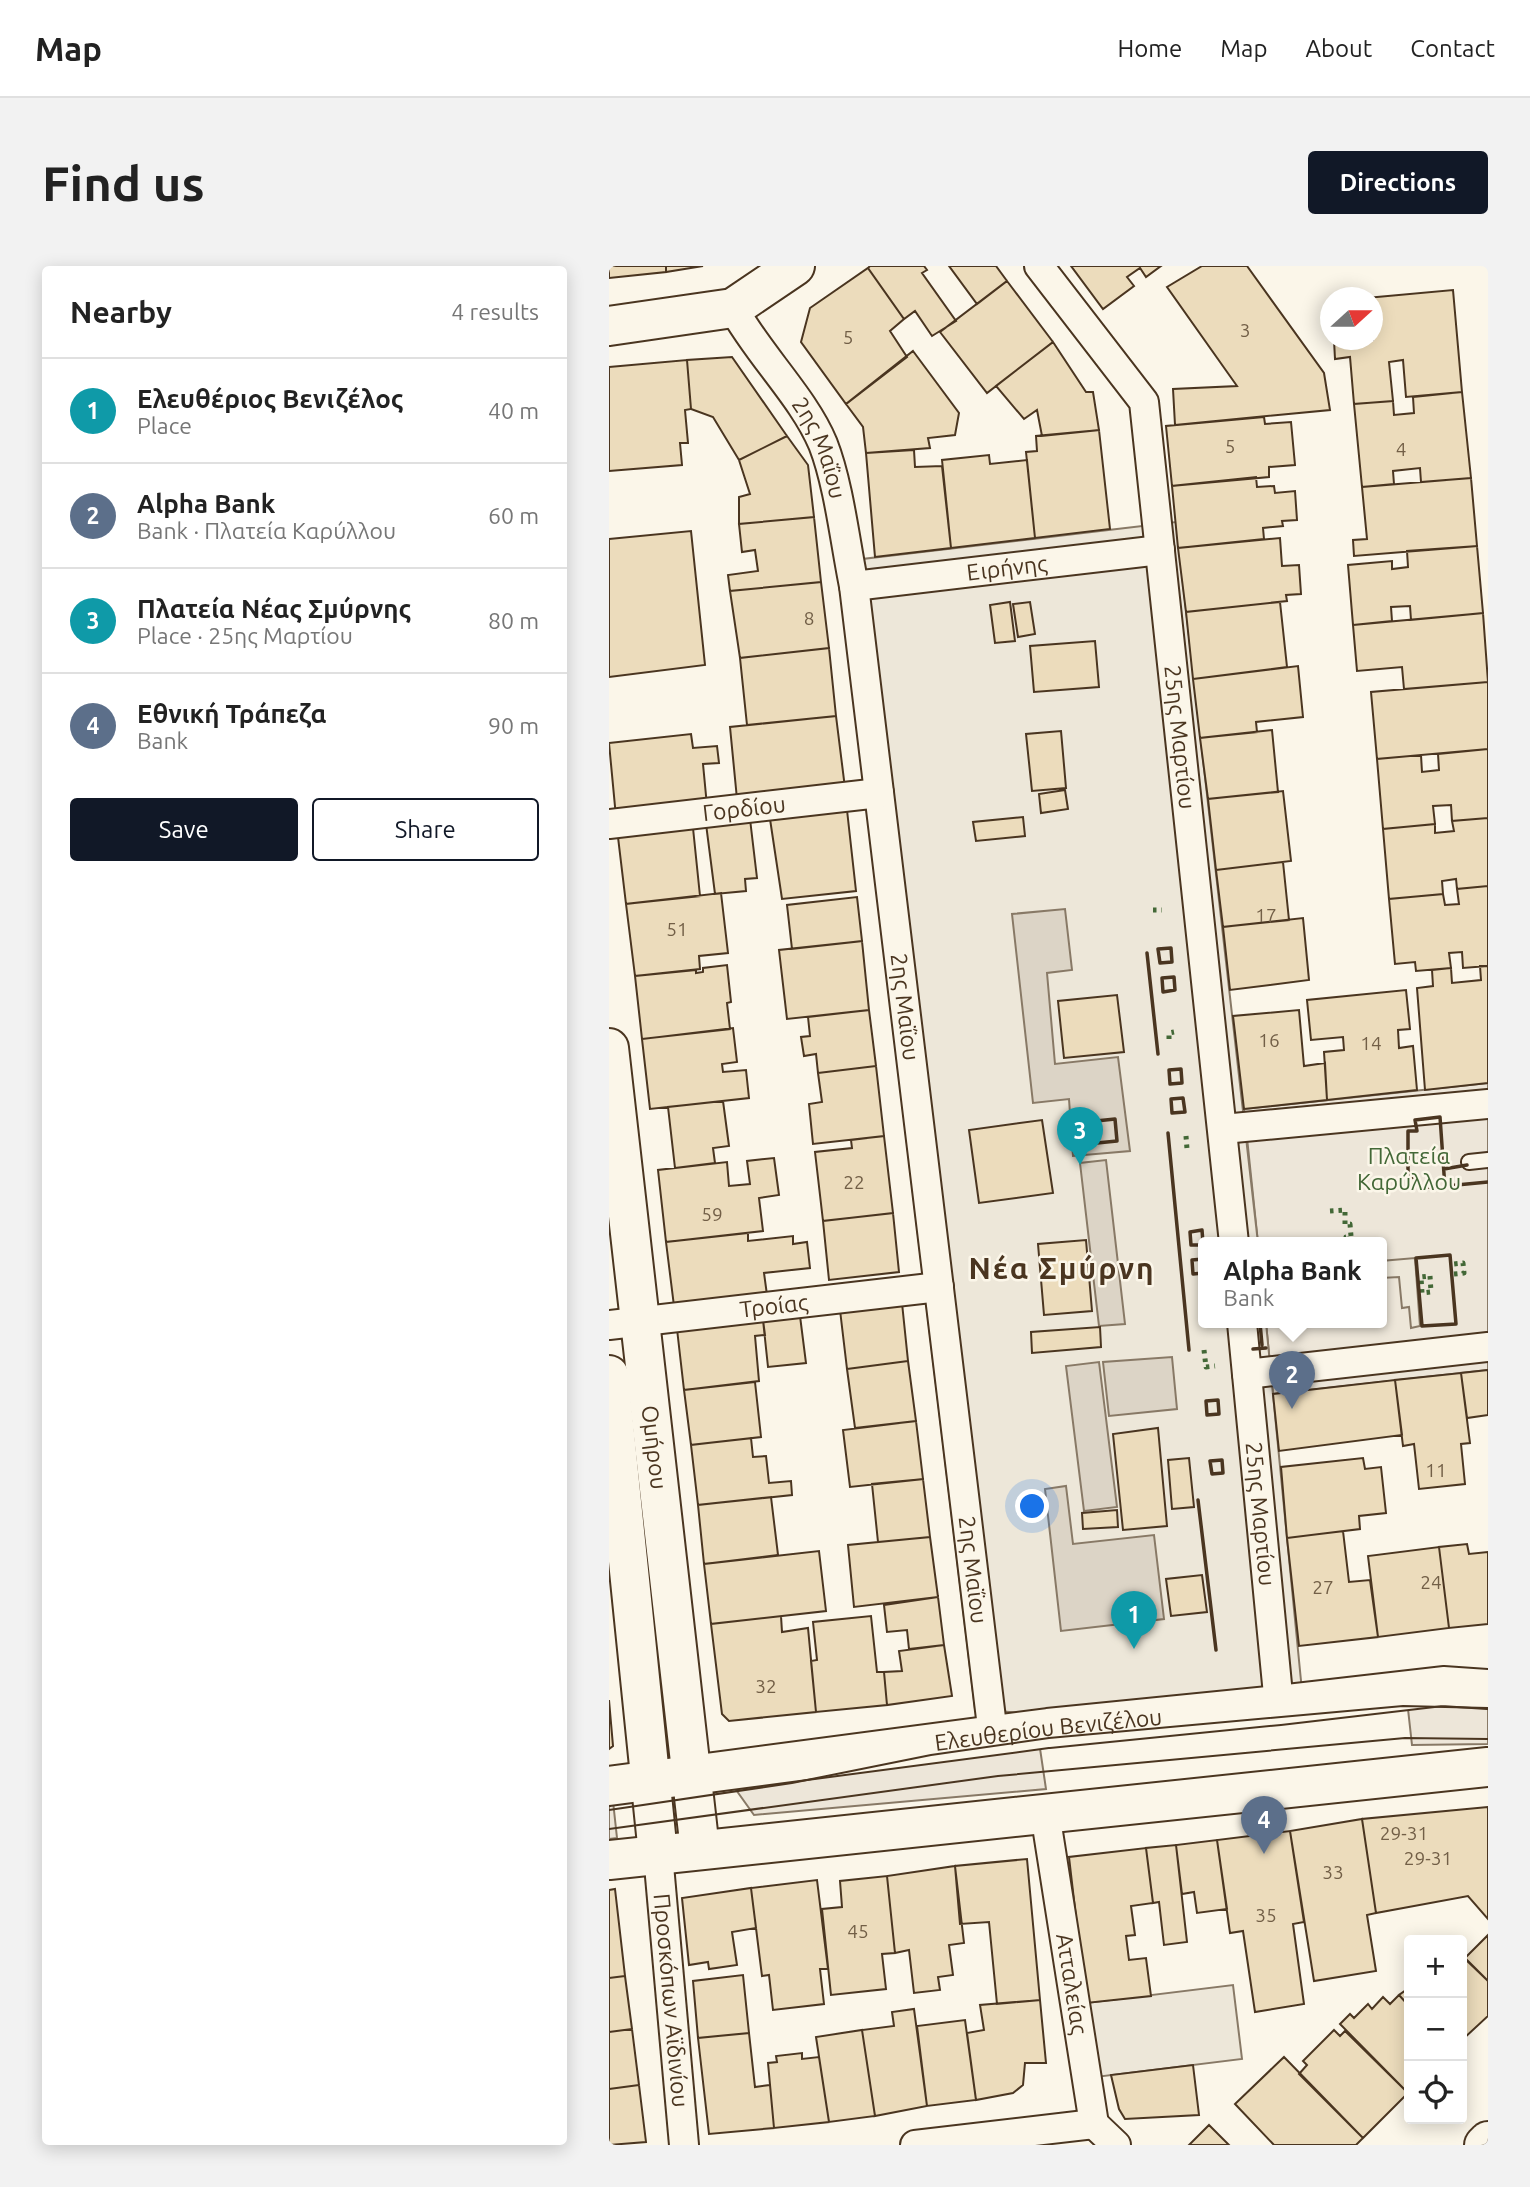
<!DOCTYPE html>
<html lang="en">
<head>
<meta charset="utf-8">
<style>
  :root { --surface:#fff; --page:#f2f2f2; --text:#222; --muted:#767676; --line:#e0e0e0; --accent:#111827 }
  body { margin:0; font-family:Ubuntu,sans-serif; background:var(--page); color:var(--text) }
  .controls { position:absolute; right:21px; bottom:21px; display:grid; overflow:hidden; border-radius:7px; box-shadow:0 4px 18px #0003 }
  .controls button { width:63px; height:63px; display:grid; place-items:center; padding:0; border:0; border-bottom:2px solid var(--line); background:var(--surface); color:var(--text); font:35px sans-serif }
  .compass { position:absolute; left:711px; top:21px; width:63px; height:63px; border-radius:50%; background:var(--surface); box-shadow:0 4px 18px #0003; rotate:69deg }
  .you { position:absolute; left:424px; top:1241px; width:24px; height:24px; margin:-18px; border:5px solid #fff; border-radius:50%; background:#1a73e8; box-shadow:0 0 0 10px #1a73e833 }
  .badge { display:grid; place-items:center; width:46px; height:46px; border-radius:50%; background:var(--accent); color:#fff; font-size:23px; font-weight:700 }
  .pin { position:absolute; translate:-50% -58px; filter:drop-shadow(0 2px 4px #0008) }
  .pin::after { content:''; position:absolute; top:37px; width:24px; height:21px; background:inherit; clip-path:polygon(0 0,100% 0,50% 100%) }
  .popup { position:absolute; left:589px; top:971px; width:189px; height:91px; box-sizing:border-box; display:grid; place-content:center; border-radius:7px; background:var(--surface); filter:drop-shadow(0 2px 5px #0005); font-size:23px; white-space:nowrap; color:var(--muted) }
  .popup b { font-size:26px; color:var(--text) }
  .popup::after { content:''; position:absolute; left:50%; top:100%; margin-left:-14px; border:14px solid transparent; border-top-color:var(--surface) }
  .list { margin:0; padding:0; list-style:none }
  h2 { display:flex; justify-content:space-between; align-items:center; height:91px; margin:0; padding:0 28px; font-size:30px }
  h2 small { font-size:23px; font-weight:400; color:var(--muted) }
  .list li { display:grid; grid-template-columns:46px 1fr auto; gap:21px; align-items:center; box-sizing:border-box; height:105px; padding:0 28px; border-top:2px solid var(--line) }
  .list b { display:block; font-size:26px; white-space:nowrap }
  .list p { margin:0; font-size:23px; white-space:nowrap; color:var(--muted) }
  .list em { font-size:23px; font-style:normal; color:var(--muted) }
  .actions { display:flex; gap:14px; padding:21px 28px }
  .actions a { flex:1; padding:16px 0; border:2px solid var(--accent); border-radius:7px; text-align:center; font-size:24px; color:var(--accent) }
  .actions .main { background:var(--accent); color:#fff }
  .icon { flex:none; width:38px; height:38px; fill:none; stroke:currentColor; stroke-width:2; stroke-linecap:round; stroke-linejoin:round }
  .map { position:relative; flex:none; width:879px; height:1879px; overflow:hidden; border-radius:7px }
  header { display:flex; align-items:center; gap:42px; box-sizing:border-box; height:98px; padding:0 35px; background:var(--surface); border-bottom:2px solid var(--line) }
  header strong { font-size:33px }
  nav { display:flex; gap:38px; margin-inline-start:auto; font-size:24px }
  .intro { display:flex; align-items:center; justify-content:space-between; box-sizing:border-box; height:168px; padding:0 42px }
  h1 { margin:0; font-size:49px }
  .button { padding:18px 32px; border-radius:7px; background:var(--accent); color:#fff; font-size:24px; font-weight:700 }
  main { display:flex; gap:42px; padding:0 42px }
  aside { flex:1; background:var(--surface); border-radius:7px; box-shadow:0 4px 18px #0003 }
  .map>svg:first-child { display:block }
</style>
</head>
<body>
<header>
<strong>Map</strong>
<nav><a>Home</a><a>Map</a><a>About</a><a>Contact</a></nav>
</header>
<div class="intro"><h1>Find us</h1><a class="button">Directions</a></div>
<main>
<aside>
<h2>Nearby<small>4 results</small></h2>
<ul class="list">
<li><span class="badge" style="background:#0f9aa8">1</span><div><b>Ελευθέριος Βενιζέλος</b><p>Place</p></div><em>40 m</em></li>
<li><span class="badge" style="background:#5c6f8a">2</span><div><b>Alpha Bank</b><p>Bank · Πλατεία Καρύλλου</p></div><em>60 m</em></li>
<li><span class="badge" style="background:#0f9aa8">3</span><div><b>Πλατεία Νέας Σμύρνης</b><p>Place · 25ης Μαρτίου</p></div><em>80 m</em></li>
<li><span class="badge" style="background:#5c6f8a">4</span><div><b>Εθνική Τράπεζα</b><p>Bank</p></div><em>90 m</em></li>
</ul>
<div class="actions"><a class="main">Save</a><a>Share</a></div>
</aside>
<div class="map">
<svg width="879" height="1879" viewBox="0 0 879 1879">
  <rect width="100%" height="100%" fill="#fbf6e9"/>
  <path fill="#ede6d9" stroke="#887966" stroke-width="2" d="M879 817V1104L664 1128 657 1057H772V977H649L635 843Z
    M798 1434H879V1478L803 1479Z
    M429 1469 437 1523 145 1549 120 1514Z
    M3 1526 8 1572 0 1573V1527Z"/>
  <path fill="#ede7d9" stroke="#887966" stroke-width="2" d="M567 256 649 977H594V1057H657L693 1425 437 1449 366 1443 228 296Z
    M806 992 811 1060 802 1062 800 1041 793 1042 790 1011 772 1012V995Z
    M624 1719 633 1793 487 1811 477 1737Z"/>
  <path fill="#dcd4c6" stroke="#887966" stroke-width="2" d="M456 643 463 704 438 707 446 798 509 791 521 885 464 890 460 833 424 837 403 648Z
    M497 894 516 1058 490 1060 471 897Z
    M563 1091 568 1143 500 1150 494 1096Z
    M490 1096 508 1241 475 1245 457 1100Z
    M457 1220 464 1278 545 1269 555 1353 452 1365 436 1223Z"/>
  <path fill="#ecdcbc" stroke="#4a3520" stroke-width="2" d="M0 0H57V6L0 12Z
    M57 0H94L57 6Z
    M261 0H315L318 4 313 7 347 55 323 70 306 45 295 53 259 2Z
    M340 0H387L398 15 368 38Z
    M462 0H552L537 11 531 2 518 11 525 20 494 43Z
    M593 0H638L715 107 721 144 566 159 564 123 628 120 558 21Z
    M259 2 295 53 281 65 298 91 237 138 192 76 201 42Z
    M398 15 444 76 378 127 331 66Z
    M844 24 853 126 797 131 794 94 780 96 784 135 745 138 741 91 726 93 725 74H764V32H757Z
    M444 76 477 126H484L490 164 433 170 428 144 415 153 387 120Z
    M304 85 350 147 346 169 319 172 321 182 257 187 254 161 237 138Z
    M123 91 178 170 130 194 104 151 82 143 78 94Z
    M78 94 82 143 76 144 79 177H71L73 199 0 205V101Z
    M853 126 862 212 812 216 811 202 784 205 785 218 753 221 745 138 784 135 785 149 805 147 804 131Z
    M655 151 656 158 682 156 686 199 660 201V211L563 220 557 160Z
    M490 164 501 263 426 272 417 186 428 185 427 170Z
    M178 170 199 199 205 251 130 258V231L141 228 130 194Z
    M305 184 306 201 333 200 342 282 266 291 257 187Z
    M380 189 381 198 418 194 426 272 342 282 333 194Z
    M647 211 648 221 665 220 666 227 686 225 688 254 673 255 674 260 654 262 655 273 569 282 563 220Z
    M862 212 868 280 745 290 744 274 758 273 753 221Z
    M205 251 212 316 121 325 119 309 149 305 146 284 133 286 130 258Z
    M82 265 96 399 0 411V273Z
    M671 272 673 300 690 299 692 328 677 329 678 335 577 346 569 282Z
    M868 280 874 347 802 354 801 340 782 341 783 355 744 359 739 299 783 295V303L799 301 798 285Z
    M212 316 220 382 131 392 121 325Z
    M401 336 406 375 386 377 381 339Z
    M421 336 426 368 409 371 404 338Z
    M671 336 678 401 584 413 577 346Z
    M874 347 879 416 795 423 793 401 748 405 744 359Z
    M486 375 490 421 425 426 421 380Z
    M220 382 227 450 138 459 131 392Z
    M689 400 694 451 647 456 648 466 591 472 584 413Z
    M879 416V483L768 493 762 426Z
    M227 450 236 522 128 533 121 461Z
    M663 464 669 526 599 533 591 472Z
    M452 465 457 522 423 525 417 468Z
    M82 468 84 482 108 480 110 497 94 498 98 540 7 551 0 477Z
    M879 483V552L843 555 842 539 824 540 826 558 774 563 768 493 812 489 813 506 830 504 829 488Z
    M456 524 459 543 432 547 430 528Z
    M674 525 682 595 607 604 599 533Z
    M238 544 247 625 173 633 161 553Z
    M414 551 416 570 367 575 364 556Z
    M879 552V620L848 623 847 613 833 615 834 628 780 633 774 563 826 558V567L845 565 843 555Z
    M141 553 148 612 136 613 137 625 106 628 97 558Z
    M84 562 91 630 17 638 9 571Z
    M674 596 680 654 614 661 607 604Z
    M879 620V700L854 702 853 686 840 687 842 702 807 705 806 696 786 698 780 633 834 628 836 639 850 638 848 623Z
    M112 627 119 687 90 690 91 703 26 710 17 638Z
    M248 631 253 675 183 683 178 639Z
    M694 652 700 714 621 724 614 661Z
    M253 675 260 744 178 753 170 684Z
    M118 699 122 736 118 737 121 763 33 773 26 710 87 704V707L94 706V702Z
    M871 700H879V817L816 824 808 722 824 720 823 704 842 702 843 717 872 714Z
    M797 724 801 763 789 764 790 782 804 780 808 824 718 834 715 786 735 784 734 771 702 774 698 734Z
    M508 729 515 786 455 792 449 735Z
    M260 744 267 800 209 807 207 788 195 790 192 771 201 770 199 751Z
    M690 744 695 800 716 797 718 834 635 843 624 750Z
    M124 762 128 796 113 798 114 806 137 804 140 832 41 843 33 773Z
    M267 800 275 870 204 878 200 838 213 836 209 807Z
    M114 835 120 880 104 882 106 897 66 902 59 841Z
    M433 854 444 927 370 937 360 864Z
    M275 870 284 947 214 955 206 886 243 882 242 874Z
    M165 892 170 929 150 932 154 965 57 976 49 904 118 896 120 920 141 918 138 895Z
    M284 947 290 1006 220 1014 214 955Z
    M139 967V975L184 970V978L198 976 201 1002 155 1007 158 1029 65 1040 57 976Z
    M477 974 483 1045 435 1049 429 978Z
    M293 1037 299 1095 238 1103 231 1044Z
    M191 1050 197 1097 159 1101 154 1054Z
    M154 1054 156 1069 146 1070 150 1115 75 1124 68 1063Z
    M491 1061 492 1081 423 1087 422 1066Z
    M299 1095 307 1155 246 1162 238 1103Z
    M879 1104V1149L858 1152 852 1107Z
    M852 1107 861 1177 852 1178 856 1218 810 1223 805 1178 794 1180 786 1114Z
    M786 1114 793 1169 670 1185 664 1128Z
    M146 1116 152 1171 82 1179 75 1124Z
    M307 1155 314 1213 241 1221 234 1164Z
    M549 1162 558 1260 514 1264 504 1168Z
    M142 1172 144 1191 157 1190 160 1217 182 1215 183 1229 89 1239 82 1179Z
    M580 1192 585 1241 563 1243 559 1194Z
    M754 1192 756 1203 772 1201 777 1247 750 1250 751 1263 678 1272 672 1201Z
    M314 1213 321 1271 269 1276 263 1218Z
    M162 1231 169 1289 95 1298 89 1239Z
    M508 1244 509 1261 474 1263 473 1247Z
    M734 1265 740 1316 761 1314 769 1371 690 1380 678 1272Z
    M321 1271 329 1331 245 1341 239 1279Z
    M858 1278 860 1288 879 1286V1358L840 1362 830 1281Z
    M830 1281 840 1362 769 1371 759 1290Z
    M210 1285 217 1345 102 1358 95 1298Z
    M593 1309 598 1346 562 1350 557 1313Z
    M329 1331 335 1379 300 1383 298 1364 278 1366 275 1339Z
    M172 1350 173 1366 199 1362 207 1446 120 1455 113 1448 102 1358Z
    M262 1350 268 1406H275L278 1439 207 1446 202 1395 208 1394 204 1356Z
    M335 1379 343 1430 278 1439 275 1406 293 1405 290 1385Z
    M0 1434 4 1480 0 1483Z
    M879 1541V1653L859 1630 767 1647 753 1553Z
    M753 1553 767 1647 758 1649 767 1705 705 1715 681 1565Z
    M681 1565 695 1656 684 1658 695 1738 646 1746 634 1665 621 1667 608 1574Z
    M608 1574 618 1643 588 1647 585 1626 573 1628 567 1579Z
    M567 1579 578 1676 555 1679 550 1636 544 1637 537 1582Z
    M537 1582 544 1637 522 1640 526 1669 517 1670 520 1694 537 1692 542 1730 477 1737 460 1591Z
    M418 1593 431 1734 388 1738 380 1656 351 1658 346 1600Z
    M346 1600 355 1677 340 1679 344 1709 329 1711 331 1724 305 1727 300 1684 286 1687 278 1610Z
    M278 1610 286 1687 273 1688 277 1723 222 1729 213 1643 233 1641 231 1615Z
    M208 1614 219 1703H211L215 1738 164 1744 160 1709 153 1710 142 1622Z
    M142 1622 147 1662 123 1666 128 1699 100 1703 99 1696 80 1699 73 1632Z
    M6 1623 16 1710 0 1712V1624Z
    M879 1669V1715L856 1692Z
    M853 1690 879 1715V1750L853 1774Z
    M134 1709 140 1767 89 1772 84 1715Z
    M16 1710 23 1763 0 1766V1712Z
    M800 1722V1740L790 1729Z
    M790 1729 800 1740 799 1827 731 1758 741 1748 745 1752 759 1738 763 1743 774 1731 781 1738Z
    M431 1734 437 1797H416L414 1819 404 1827 367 1834 358 1767 375 1764 371 1739Z
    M305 1743 318 1840 266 1850 253 1764 285 1760 283 1746Z
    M356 1754 367 1834 318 1840 308 1760Z
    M23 1763 30 1819 0 1823V1766Z
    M253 1764 266 1850 220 1856 207 1771Z
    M725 1764 731 1770 736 1765 799 1827 754 1872 690 1808 698 1799 694 1795Z
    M140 1767 146 1821 161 1819 165 1862 100 1868 89 1772Z
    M193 1787V1793L210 1791 220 1856 165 1862 159 1797 168 1796 167 1790Z
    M675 1791 754 1872 747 1879H665L626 1838Z
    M584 1799 590 1849 516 1853 510 1843 502 1809Z
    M30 1819 37 1876 0 1879V1823Z
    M600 1859 620 1879H580Z"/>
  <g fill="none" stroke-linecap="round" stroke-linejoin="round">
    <defs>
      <path id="lane" d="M860 896 879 894"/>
      <g id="street">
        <path id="s1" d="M430 0 535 136 625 977"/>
        <path id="s2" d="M124 42C149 88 195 132 214 178 230 219 236 276 245 320L384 1469"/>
        <path id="s3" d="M245 320 551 284"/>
        <path id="s4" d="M0 558 270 527"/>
        <path d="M614 863 879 838"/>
        <path id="s5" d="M633 1057 670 1439"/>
        <path id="s6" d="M0 1059 330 1021"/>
        <path d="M638 1108 879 1081"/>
        <path id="s7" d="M436 1547 485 1858 507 1879"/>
        <path id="s8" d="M49 1588 75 1879"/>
        <path d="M306 1879 485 1858"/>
      </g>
      <g id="secondary">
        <path d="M0 60 124 42 186 0"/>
        <path id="s9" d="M0 782 91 1584"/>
        <path d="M0 1109 49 1588"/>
        <path id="s10" d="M0 1520 439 1462 670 1439 834 1420 879 1423"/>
        <path d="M0 1594 879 1501"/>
        <path d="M875 1879 879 1875"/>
      </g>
    </defs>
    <use href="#lane" stroke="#4a3520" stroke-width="18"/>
    <use href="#street" stroke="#4a3520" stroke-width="32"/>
    <use href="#secondary" stroke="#4a3520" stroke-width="42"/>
    <use href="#lane" stroke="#fbf6e9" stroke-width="14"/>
    <use href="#street" stroke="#fbf6e9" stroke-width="28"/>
    <use href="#secondary" stroke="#fbf6e9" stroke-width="38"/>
    <path stroke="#4a3520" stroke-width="2" d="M0 1544 183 1517 322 1489 440 1472 794 1440 879 1442
      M0 1563 389 1510 796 1472 879 1473"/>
    <path stroke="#436837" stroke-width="5" stroke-dasharray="3.5 5" stroke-linecap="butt" d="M544 644H553
      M560 773V767L565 766
      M577 870 578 883
      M721 945 736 944V958H741L742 970 737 971 738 977
      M845 1008 855 1007 854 997 845 998
      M821 1010 822 1026 813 1027 812 1011Z
      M595 1084 597 1101 606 1100"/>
    <path stroke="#4a3520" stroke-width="3.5" d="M562 682 563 696 551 697 549 683Z
      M538 687 549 788
      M565 711 566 724 554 726 553 712Z
      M572 803 573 817 561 818 560 804Z
      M574 832 576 846 563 847 562 833Z
      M831 851 836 922 814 921 799 906V865H808L806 854Z
      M506 853 508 875 488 877 487 855Z
      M559 867 580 1084
      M835 903 858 899
      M836 917 837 920 879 916
      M594 979H582L581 966 593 964 594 977
      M841 989 847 1058 813 1060 807 992Z
      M594 993 583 994 584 1008 594 1007
      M651 1057 653 1079
      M644 1083 657 1082
      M609 1134 610 1148 598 1149 597 1135Z
      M613 1194 614 1207 603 1208 601 1195Z
      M589 1234 607 1384"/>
  </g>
  <g text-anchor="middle" stroke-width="5" stroke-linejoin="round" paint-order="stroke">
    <g font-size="19" fill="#725f47">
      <text x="636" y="71">3</text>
      <text x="239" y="78">5</text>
      <text x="621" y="187">5</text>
      <text x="792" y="190">4</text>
      <text x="200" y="359">8</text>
      <text x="657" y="656">17</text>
      <text x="68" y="670">51</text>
      <text x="660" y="781">16</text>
      <text x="762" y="784">14</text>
      <text x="245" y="923">22</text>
      <text x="103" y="955">59</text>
      <text x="827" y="1211">11</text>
      <text x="822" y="1323">24</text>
      <text x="714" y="1328">27</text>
      <text x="157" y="1427">32</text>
      <text x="795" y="1574">29-31</text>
      <text x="819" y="1599">29-31</text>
      <text x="724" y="1613">33</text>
      <text x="657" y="1656">35</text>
      <text x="249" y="1672">45</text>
    </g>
    <g font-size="23" fill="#4a3520" stroke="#fbf6e9">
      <text dy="8" stroke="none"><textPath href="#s2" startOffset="166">2ης Μαΐου</textPath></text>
      <text dy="8" stroke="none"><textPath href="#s3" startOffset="154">Ειρήνης</textPath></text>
      <text dy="8" stroke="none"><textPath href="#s1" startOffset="509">25ης Μαρτίου</textPath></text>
      <text dy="8" stroke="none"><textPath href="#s4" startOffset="136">Γορδίου</textPath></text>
      <text dy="8" stroke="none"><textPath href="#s2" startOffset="733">2ης Μαΐου</textPath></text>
      <text dy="8" stroke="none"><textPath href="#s6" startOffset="166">Τροίας</textPath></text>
      <text dy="8" stroke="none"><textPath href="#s9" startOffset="402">Ομήρου</textPath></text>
      <text dy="8" stroke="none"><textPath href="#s5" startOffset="192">25ης Μαρτίου</textPath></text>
      <text dy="8" stroke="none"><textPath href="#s2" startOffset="1300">2ης Μαΐου</textPath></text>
      <text dy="8" stroke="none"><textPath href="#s10" startOffset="443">Ελευθερίου Βενιζέλου</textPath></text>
      <text dy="8" stroke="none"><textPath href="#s7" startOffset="173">Ατταλείας</textPath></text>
      <text dy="8" stroke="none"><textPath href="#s8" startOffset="147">Προσκόπων Αϊδινίου</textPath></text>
    </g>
    <g font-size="23" fill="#436837" stroke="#fbf6e9">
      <text x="800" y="898">Πλατεία<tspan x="800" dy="26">Καρύλλου</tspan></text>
    </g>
    <g font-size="30" font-weight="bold" letter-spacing="2" fill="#4a3520" stroke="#fbf6e9">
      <text x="453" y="1013">Νέα Σμύρνη</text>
    </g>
  </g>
</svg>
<div class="controls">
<button>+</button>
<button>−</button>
<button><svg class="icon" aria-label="locate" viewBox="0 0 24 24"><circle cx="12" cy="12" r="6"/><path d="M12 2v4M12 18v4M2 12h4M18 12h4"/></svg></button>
</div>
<svg class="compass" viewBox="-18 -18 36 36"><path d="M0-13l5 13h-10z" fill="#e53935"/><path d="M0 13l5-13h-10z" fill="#767676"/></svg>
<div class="you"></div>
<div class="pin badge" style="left:525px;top:1383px;background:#0f9aa8">1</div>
<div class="pin badge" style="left:683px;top:1143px;background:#5c6f8a">2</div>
<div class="popup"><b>Alpha Bank</b>Bank</div>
<div class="pin badge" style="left:471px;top:899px;background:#0f9aa8">3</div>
<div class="pin badge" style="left:655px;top:1588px;background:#5c6f8a">4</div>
</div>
</main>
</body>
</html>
